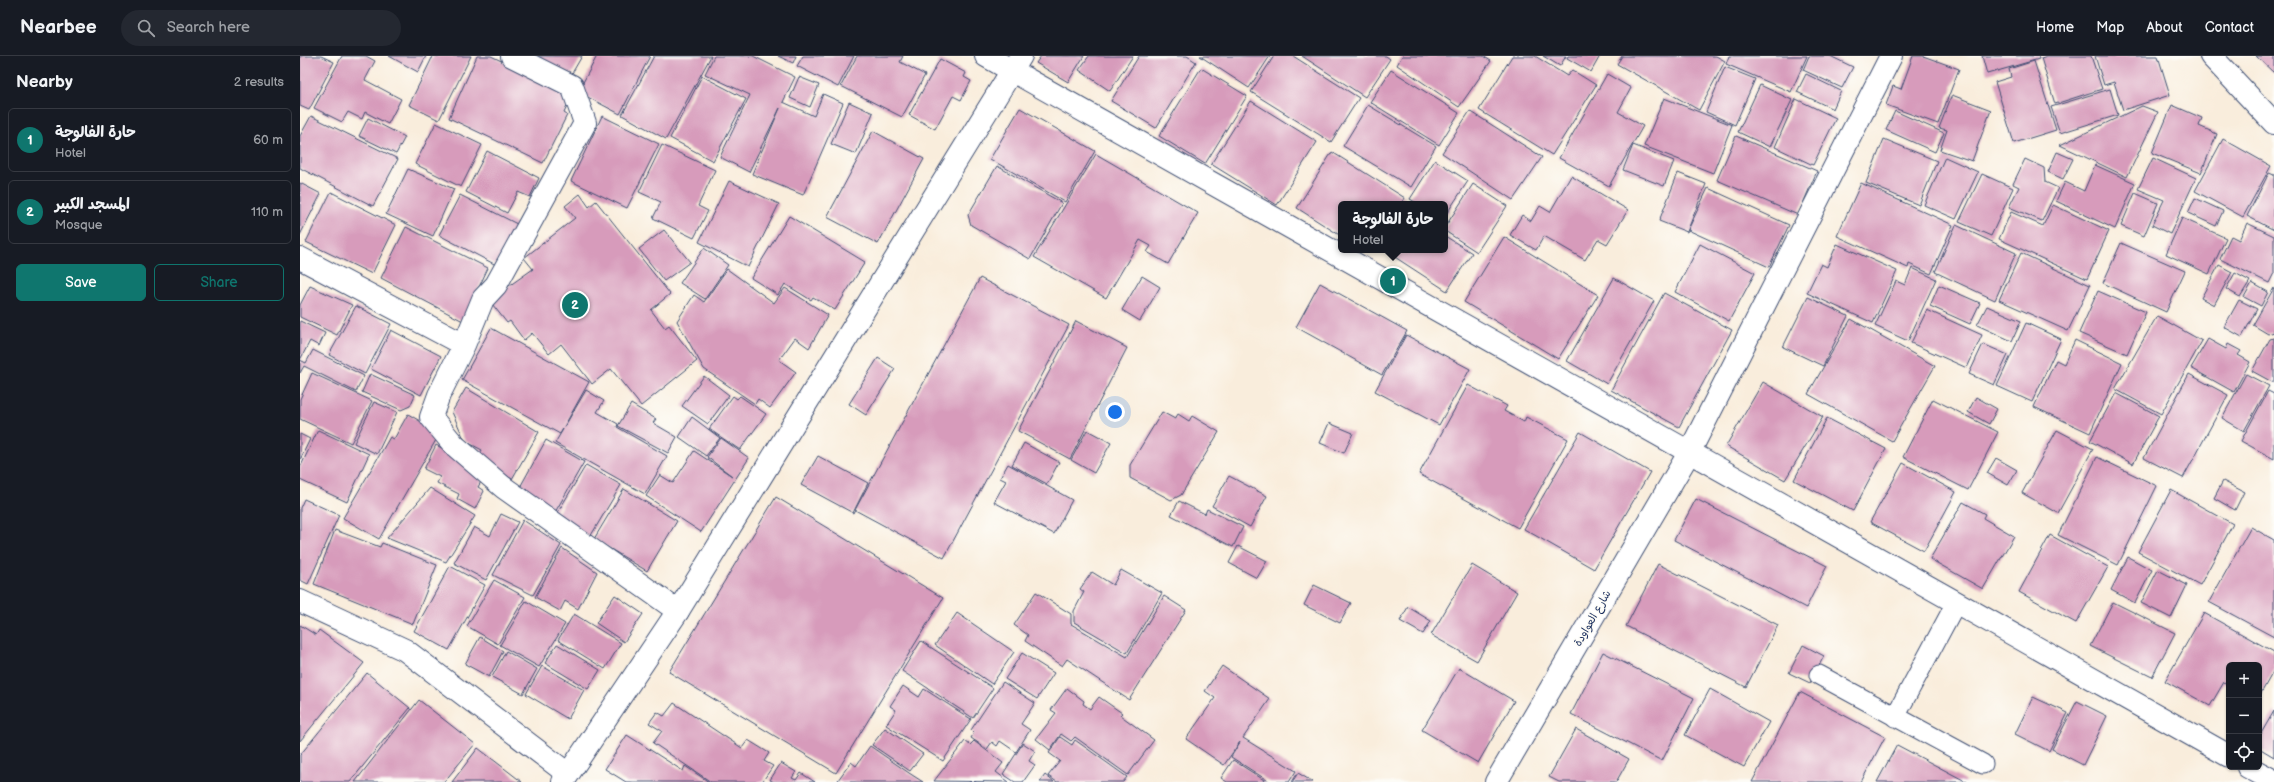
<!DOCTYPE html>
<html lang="en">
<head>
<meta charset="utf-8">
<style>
  :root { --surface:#171b24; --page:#242831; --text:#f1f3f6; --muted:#9ea1a6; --line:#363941; --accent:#0f766e }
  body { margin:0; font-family:"Balsamiq Sans","Playpen Sans Arabic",sans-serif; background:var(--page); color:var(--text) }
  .controls { position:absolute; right:12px; bottom:12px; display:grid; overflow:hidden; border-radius:6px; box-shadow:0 1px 3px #0004 }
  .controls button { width:36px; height:36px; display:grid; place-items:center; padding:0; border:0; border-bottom:1px solid var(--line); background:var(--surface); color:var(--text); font:20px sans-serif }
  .you { position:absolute; left:815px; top:356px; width:14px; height:14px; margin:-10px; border:3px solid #fff; border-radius:50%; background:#1a73e8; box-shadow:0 0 0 6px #1a73e833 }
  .badge { display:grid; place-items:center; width:26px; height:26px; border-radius:50%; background:var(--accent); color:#fff; font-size:13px; font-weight:700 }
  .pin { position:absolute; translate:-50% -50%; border:2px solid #fff; box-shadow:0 1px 4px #0006 }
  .popup { position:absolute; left:1038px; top:145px; width:110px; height:52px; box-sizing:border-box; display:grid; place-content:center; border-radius:6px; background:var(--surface); filter:drop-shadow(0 1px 3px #0005); font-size:13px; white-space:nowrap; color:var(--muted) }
  .popup b { font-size:15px; color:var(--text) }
  .popup::after { content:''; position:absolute; left:50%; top:100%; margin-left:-8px; border:8px solid transparent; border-top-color:var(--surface) }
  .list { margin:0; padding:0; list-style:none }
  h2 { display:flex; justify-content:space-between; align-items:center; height:52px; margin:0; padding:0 16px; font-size:17px }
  h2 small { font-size:13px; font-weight:400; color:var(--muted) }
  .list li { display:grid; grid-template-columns:26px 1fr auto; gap:12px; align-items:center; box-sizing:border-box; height:64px; margin:0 8px 8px; padding:0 8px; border:1px solid var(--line); border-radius:6px }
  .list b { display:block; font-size:15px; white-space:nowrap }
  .list p { margin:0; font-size:13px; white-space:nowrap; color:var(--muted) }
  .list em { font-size:13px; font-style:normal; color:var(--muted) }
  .actions { display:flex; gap:8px; padding:12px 16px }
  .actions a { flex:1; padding:9px 0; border:1px solid var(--accent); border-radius:6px; text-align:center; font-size:14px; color:var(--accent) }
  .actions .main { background:var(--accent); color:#fff }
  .icon { flex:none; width:22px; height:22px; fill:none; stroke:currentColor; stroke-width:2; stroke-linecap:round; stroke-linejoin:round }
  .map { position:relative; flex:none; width:1974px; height:726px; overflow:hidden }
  header { display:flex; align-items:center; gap:24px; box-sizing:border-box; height:56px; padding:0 20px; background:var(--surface); border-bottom:1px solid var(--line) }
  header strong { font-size:19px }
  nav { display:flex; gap:22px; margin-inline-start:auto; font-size:14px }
  .search { width:280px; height:36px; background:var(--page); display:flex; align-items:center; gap:10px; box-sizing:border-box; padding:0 14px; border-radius:22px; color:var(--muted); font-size:15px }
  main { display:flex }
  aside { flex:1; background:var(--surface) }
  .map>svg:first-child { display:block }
</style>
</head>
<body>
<header>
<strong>Nearbee</strong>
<div class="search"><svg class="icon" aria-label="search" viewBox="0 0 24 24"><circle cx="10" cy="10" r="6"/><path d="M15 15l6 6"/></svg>Search here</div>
<nav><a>Home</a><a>Map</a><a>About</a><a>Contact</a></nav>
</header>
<main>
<aside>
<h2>Nearby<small>2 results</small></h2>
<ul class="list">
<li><span class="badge">1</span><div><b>حارة الفالوجة</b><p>Hotel</p></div><em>60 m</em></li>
<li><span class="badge">2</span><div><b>المسجد الكبير</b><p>Mosque</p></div><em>110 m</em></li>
</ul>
<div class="actions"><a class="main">Save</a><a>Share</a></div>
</aside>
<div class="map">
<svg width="1974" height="726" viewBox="0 0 1974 726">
  <rect width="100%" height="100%" fill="#fdfcf7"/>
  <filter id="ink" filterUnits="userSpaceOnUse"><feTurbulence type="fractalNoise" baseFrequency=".025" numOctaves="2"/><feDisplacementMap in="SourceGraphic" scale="8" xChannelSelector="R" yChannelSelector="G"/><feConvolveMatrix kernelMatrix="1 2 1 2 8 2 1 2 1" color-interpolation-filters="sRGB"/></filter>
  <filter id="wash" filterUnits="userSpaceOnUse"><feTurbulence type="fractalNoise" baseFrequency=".012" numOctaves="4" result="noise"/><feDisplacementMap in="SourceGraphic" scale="16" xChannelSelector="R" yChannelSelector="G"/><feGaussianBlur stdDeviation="0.9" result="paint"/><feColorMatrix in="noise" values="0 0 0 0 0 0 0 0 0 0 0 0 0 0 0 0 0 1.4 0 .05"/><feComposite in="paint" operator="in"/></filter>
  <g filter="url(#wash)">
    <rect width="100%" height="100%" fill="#f9eddc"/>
    <g id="blocks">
      <path fill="#d79bbb" d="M0 0H21L34 6 9 54 0 50Z
        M42 0H66L75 5 65 24 101 43 88 68 65 56 62 63 48 56 42 66 14 52Z
        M89 0H126L118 16Z
        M133 0H171L139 64 109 49Z
        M177 0H191L272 39 264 57 267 59 243 107 149 62Z
        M236 0H282L271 19Z
        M297 0H350L320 58 278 36Z
        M354 0H411L366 83 322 59Z
        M414 0H453L495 21 483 46 514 60 523 38 543 47 503 139 452 118 480 52 449 116 420 101 450 39 405 18Z
        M478 0H496L493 7Z
        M503 0H554L538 31 497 10Z
        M557 0H603L600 6 625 19 602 61 541 30Z
        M741 0H784L768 26 736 7Z
        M789 0H833L810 35 779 14Z
        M839 0H887L896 6 856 72 811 45Z
        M900 0H970L949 32Z
        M974 0H993L1059 42 1031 86 951 36Z
        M1002 0H1086L1090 3 1065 41Z
        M1102 0H1183L1191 5 1159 51 1097 9Z
        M1212 0H1235L1267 20 1272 14 1296 29 1252 99 1179 54Z
        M1243 0H1266L1260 10Z
        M1268 0H1300L1291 16 1267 2Z
        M1322 0H1416L1425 5 1399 54 1317 8Z
        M1429 0H1507L1491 36 1426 8Z
        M1509 0H1530L1553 11 1542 32 1503 14Z
        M1613 0H1623L1659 13 1638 68 1586 49 1593 30 1601 33Z
        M1682 0H1738L1739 3 1687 18Z
        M1747 0H1791L1802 33 1755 48 1741 2Z
        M1795 0H1858L1870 39 1823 54 1814 26 1804 29Z
        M1956 0H1974V17Z
        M640 3 666 17 664 21 671 25 661 44 653 40 635 73 609 59Z
        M1734 5 1756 74 1714 87 1695 26 1711 21 1709 13Z
        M1425 11 1455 23 1435 69 1406 56Z
        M901 12 947 40 905 108 859 80Z
        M1091 14 1159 57 1139 89 1070 46Z
        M1307 18 1331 32 1318 56 1343 70 1309 130 1259 102Z
        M1506 18 1541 35 1533 53 1497 36Z
        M402 20 446 43 413 105 370 82Z
        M499 21 519 29 510 51 490 42Z
        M1460 29 1492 44 1470 91 1438 76Z
        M1810 33 1818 59 1760 77 1751 51Z
        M1652 39 1691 54 1672 105 1640 94 1647 74 1639 72Z
        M1364 42 1432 69 1413 117 1344 90Z
        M1496 43 1536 62 1513 109 1475 91Z
        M951 45 1017 86 977 149 911 108Z
        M549 46 573 57 556 98 531 88Z
        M1068 49 1136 90 1111 131 1043 90Z
        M1872 49 1902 62 1899 70 1917 78 1901 117 1852 97Z
        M1842 50 1858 56 1827 121 1760 89Z
        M720 52 795 95 765 146 690 103Z
        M1170 55 1242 101 1213 144 1142 97Z
        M1595 55 1644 77 1635 96 1586 74Z
        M11 60 98 103 73 150 0 112V80Z
        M302 60 359 88 327 152 271 125Z
        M68 62 105 81 96 98 59 80Z
        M136 67 182 89 161 131 115 108Z
        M573 75 624 103 578 188 527 161Z
        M1436 80 1517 115 1498 159 1417 124Z
        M1584 83 1637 105 1619 149 1566 127Z
        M1923 83 1971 110 1943 161 1895 135Z
        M362 89 415 114 398 150 408 155 394 182 353 162 361 146 339 136Z
        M1333 89 1374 105 1364 130 1323 114Z
        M187 95 239 122 230 141 218 136 207 157 166 136Z
        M1032 96 1105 142 1101 148H1041V180L997 152Z
        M1757 96 1773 103 1763 123 1748 116Z
        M796 98 898 157 868 208 847 196 851 190 840 184 806 242 734 201Z
        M1645 101 1678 116 1656 163 1624 149Z
        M1853 102 1896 122 1870 178 1852 169 1864 144 1838 133Z
        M1725 103 1744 112 1745 126 1758 132 1742 165 1709 151 1719 131 1713 128Z
        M1135 104 1168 125 1145 160V148H1118L1110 143Z
        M1795 109 1835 127 1815 173 1756 145 1765 126 1784 135Z
        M697 110 762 147 730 203 671 169 668 159Z
        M108 113 154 133 133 180 86 158Z
        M1378 117 1406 128 1387 176 1359 165Z
        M1969 117 1974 119V174L1947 160Z
        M1682 118 1713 132 1691 180 1659 166Z
        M1271 120 1328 154 1307 188 1298 183 1285 204 1244 180 1236 194 1210 179 1222 159 1231 165 1240 150 1250 156Z
        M429 125 479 148 448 211 399 186Z
        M0 127 21 138 0 179Z
        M1561 127 1653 169 1631 218 1609 208 1608 212 1537 180Z
        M1173 128 1207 150 1177 196 1145 175V171Z
        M1408 132 1489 169 1469 211 1388 174Z
        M31 136 96 169 72 218 6 186Z
        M1835 137 1858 147 1844 180 1821 170Z
        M280 138 289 151 296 145 370 238 351 254 365 272 369 269 397 305 341 350 311 313 292 328 261 288 249 298 232 277 224 284 210 265 207 267 189 244 233 213 224 202 275 162 265 150Z
        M160 139 217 168 196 209 139 179Z
        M1895 142 1923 155 1916 170 1888 157Z
        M1753 149 1809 175 1787 223 1699 183 1711 156 1743 170Z
        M489 160 565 206 535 254 513 241 511 244 485 228 478 239 451 222Z
        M1882 162 1926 182 1909 218 1866 198Z
        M1947 167 1974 180V217L1969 227 1920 203 1931 180 1939 184Z
        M1656 169 1716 197 1695 244 1635 216Z
        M106 171 188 212 163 265 81 222Z
        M364 174 390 206 364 225 339 193Z
        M1145 180 1172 197 1147 235 1084 194H1145Z
        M1204 181 1298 239 1258 303 1164 246Z
        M1821 187 1885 215 1866 256 1803 227Z
        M1400 188 1455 217 1429 265 1375 236Z
        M1537 188 1597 215 1573 267 1507 237 1521 208 1527 211Z
        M404 192 428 209 405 243 380 227Z
        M1721 197 1790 229 1768 275 1699 244Z
        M1919 209 1932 216 1914 249 1901 242Z
        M1612 212 1636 223 1608 285 1575 270 1596 225 1605 229Z
        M427 213 474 247 485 232 528 259 509 292 495 282 479 304 496 316 470 352 458 343 455 348 404 313 377 265 394 239 404 246Z
        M1935 217 1950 225 1940 241 1926 233Z
        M842 220 860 231 840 265 822 254Z
        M680 222 769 269 644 502 555 454Z
        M1314 222 1354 245 1307 328 1267 305Z
        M1020 227 1107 275 1082 319 996 271Z
        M1952 227 1968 236 1961 250 1944 241Z
        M1639 229 1680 247 1670 268 1630 250Z
        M10 230 52 249 37 279 0 261V249Z
        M1974 232V276L1968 278 1953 269Z
        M1798 235 1846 256 1827 298 1779 277Z
        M1364 237 1432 274 1379 371 1311 334Z
        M1508 241 1548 260 1523 310 1483 291Z
        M1939 244 1957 253 1942 281 1924 271Z
        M56 250 91 268 65 318 29 299Z
        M1687 250 1721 265 1712 285 1677 269Z
        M1627 254 1682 279 1667 312 1611 287Z
        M1857 260 1902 285 1861 358 1815 333Z
        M1551 263 1635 310 1592 385 1508 338Z
        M0 265 25 277 19 290 10 285 0 304 6 307 13 294 64 320 56 336 4 310 0 317Z
        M776 265 827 292 770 403 718 375Z
        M1726 267 1761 283 1732 346 1697 330Z
        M191 272 289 326 260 378 162 324Z
        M91 274 141 300 121 339 71 313Z
        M1106 279 1170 313 1139 369 1075 335Z
        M1974 282V327L1952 315 1970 283Z
        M1908 283 1926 293 1928 288 1941 295 1938 299 1950 306 1934 336 1891 312Z
        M1775 284 1822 307 1790 377 1734 351 1756 304 1764 308Z
        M1683 288 1708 299 1694 329 1669 318Z
        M578 302 595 313 566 359 549 348Z
        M12 317 72 345 51 387 0 363V343Z
        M70 318 115 339 110 350 101 354 62 336Z
        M1889 318 1928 339 1883 422 1844 402Z
        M1946 318 1969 330 1944 375 1922 362Z
        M404 320 429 339 408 368 382 350Z
        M1463 326 1523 361 1485 424 1426 390Z
        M1168 329 1207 350 1204 355 1224 366 1226 361 1268 383 1218 472 1119 418Z
        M166 332 239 376 212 423 177 402 182 394 165 385 152 356Z
        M286 334 304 345 297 356 318 368 317 371 367 400 345 438 255 387Z
        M1968 335 1974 338V403L1941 385Z
        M1816 337 1859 360 1833 408 1790 385Z
        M433 340 437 343 440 340 466 358 440 394 409 373Z
        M1676 341 1697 353 1689 368 1668 356Z
        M1633 343 1698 376 1668 434 1603 401Z
        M74 346 97 356 77 398 54 387Z
        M331 348 356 363 353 367 377 381 368 397 318 370Z
        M862 356 875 363 878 358 889 365 892 360 919 376 881 439 871 444 830 422V409Z
        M108 358 140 377 79 483 43 462 90 381 94 383Z
        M392 361 420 382 406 400 379 381Z
        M1527 362 1586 393 1553 455 1494 424Z
        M1029 367 1053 377 1044 397 1020 387Z
        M18 374 69 398 47 446 0 424V412Z
        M787 374 811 387 794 417 771 404Z
        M1757 374 1793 393 1758 457 1722 437Z
        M1280 376 1350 416 1294 513 1224 473Z
        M0 378 10 383 0 404Z
        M421 382 449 402 401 476 346 440 360 419 373 427 394 395 432 420 407 401Z
        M246 384 284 406 254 458 219 433Z
        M724 387 759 406 747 428 712 409Z
        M136 389 165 404 182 424 178 431 184 435 175 453 157 443 159 438 137 427 140 421 124 413Z
        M518 400 568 427 553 457 501 429Z
        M1797 401 1857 430 1818 509 1758 479Z
        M1696 402 1717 414 1708 429 1687 417Z
        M1603 407 1656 436 1624 495 1570 466Z
        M708 408 772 444 754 478 694 446 706 425 700 422Z
        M286 409 321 429 290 481 255 461Z
        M929 420 967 440 950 471 912 450Z
        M1923 425 1944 436 1935 454 1914 442Z
        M130 432 175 460 146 506 87 482Z
        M324 433 377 465 347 515 294 483Z
        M1871 434 1933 468 1900 529 1838 496Z
        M476 441 643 542 536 717 369 616Z
        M4 443 39 459 8 528 0 524V452Z
        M1396 443 1527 510 1506 552 1374 484Z
        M879 445 905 458 907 453 943 471 933 491 871 459Z
        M1663 446 1685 458 1683 462 1714 480 1683 533 1630 503Z
        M201 458 218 466 186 524 154 507 174 471 190 480Z
        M223 464 261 489 233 539 193 519Z
        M1951 471 1974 484V581L1909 546Z
        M35 474 80 491 82 487 137 509 113 568 14 528Z
        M1750 479 1808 511 1776 567 1719 536Z
        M938 490 967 505 957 522 929 507Z
        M262 492 297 516 278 553 265 545 260 555 235 541Z
        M1828 501 1852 514 1835 547 1811 534Z
        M1358 508 1478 569 1446 631 1326 570Z
        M1172 509 1217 536 1177 605 1131 579Z
        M150 510 185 529 149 594 114 575Z
        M821 514 862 537 827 597 774 566V555L784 536 780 533 792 516 813 529Z
        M1858 514 1887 529 1871 562 1841 547Z
        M194 524 225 541 198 588 167 570Z
        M1014 529 1051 547 1040 567 1004 549Z
        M736 536 771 558V568L827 601 864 540 886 554 829 644 767 603 762 610 725 585 728 579 714 569Z
        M315 539 343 558 324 586 296 567Z
        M226 545 265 568 239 611 200 589Z
        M1813 546 1875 577 1852 621 1790 590Z
        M1108 551 1131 565 1123 578 1100 565Z
        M657 557 714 596 692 628 635 589Z
        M1904 557 1974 596V614L1959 641V609H1929V629L1924 626 1910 650 1865 625Z
        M274 558 321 587 305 613 258 584Z
        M0 569 16 579 19 574 64 607 0 685Z
        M180 581 203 595 189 621 165 608Z
        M621 585 693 632 673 662 602 615Z
        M257 588 300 614 288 633 245 607Z
        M1503 589 1524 600 1510 627 1489 617Z
        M206 595 237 613 223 638 192 621Z
        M1303 596 1394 642 1362 705 1271 658Z
        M722 597 754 617 737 643 705 623Z
        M242 610 284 634 268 663 226 638Z
        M922 610 970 643 943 682 996 715 989 726H970L931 701 940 686 924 709 886 683 915 642 905 635Z
        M1159 612 1214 645 1178 707 1122 674Z
        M67 617 110 652 50 726H0V699Z
        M703 626 735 647 721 668 730 674 716 696 700 685 697 690 692 686 687 693 671 682 674 677 671 674Z
        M603 630 619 641 624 633 671 663 643 705 586 669 596 654 590 650Z
        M767 632 784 645 783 648 790 653 799 641 822 657 820 659 854 684 828 719 775 681 771 685 761 678 750 694 736 683 756 657 751 654Z
        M1410 633 1469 666 1444 711 1385 679Z
        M1500 636 1585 681 1561 726H1452Z
        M1733 641 1768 657 1749 695 1715 678Z
        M119 644 175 688 144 726H55Z
        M1777 645 1807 660 1783 709 1752 693Z
        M374 647 442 692 448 684 469 697 464 705 473 710 462 726H411L353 687 362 675 349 667 357 656 364 660Z
        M1974 655V701L1959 692V681Z
        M585 672 623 698 610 715 572 689Z
        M1276 673 1329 703 1316 726H1259L1249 721Z
        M327 679 383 715 385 710 409 726H326L305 713Z
        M760 681 772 689 775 684 827 721 823 726H757L748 720 760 705 749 697Z
        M665 685 670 689 674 685 703 707 696 716 709 726 634 725Z
        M723 687 735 695 729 705 735 709 723 726H715L703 718Z
        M1597 689 1667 726H1577Z
        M570 690 609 717 623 726H541L538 724 551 706 556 710Z
        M178 692 222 726H152Z
        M933 704 964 724 963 726H927L921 722Z
        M481 707 496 716 492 722 496 724 501 717 515 726H474L470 724Z
        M998 717 1013 726H992Z
        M745 719 754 726H740Z"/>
    </g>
  </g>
  <g filter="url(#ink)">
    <use href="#blocks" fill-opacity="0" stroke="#3c4c71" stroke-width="1"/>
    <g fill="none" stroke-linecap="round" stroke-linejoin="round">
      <defs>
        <path id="lane" d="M1519 619 1683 708
          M1595 661 1656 547"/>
        <path id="street" d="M686 0 1929 700
          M1911 0 1974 67
          M0 202 164 289 139 339 131 361 154 389 203 431 378 555
          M164 289 183 243 196 229 285 67 272 30 212 0
          M1948 711 1974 725"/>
        <path id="secondary" d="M0 545 105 594 268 718
          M263 726 378 555 721 0
          M1196 726 1389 397 1591 0"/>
      </defs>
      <use href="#lane" stroke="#3c4c71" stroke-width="21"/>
      <use href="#street" stroke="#3c4c71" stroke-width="24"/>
      <use href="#secondary" stroke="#3c4c71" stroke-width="24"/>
      <use href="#lane" stroke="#fff" stroke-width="19"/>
      <use href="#street" stroke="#fff" stroke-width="22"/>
      <use href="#secondary" stroke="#fff" stroke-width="22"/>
    </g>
  </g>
  <g text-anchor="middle" stroke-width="3" stroke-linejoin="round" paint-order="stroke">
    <g font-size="11" fill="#1b2f5e" stroke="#fdfcf7">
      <text transform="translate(1292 562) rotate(-60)" y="4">شارع العواودة</text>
    </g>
  </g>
</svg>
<div class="controls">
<button>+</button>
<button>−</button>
<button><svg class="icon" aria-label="locate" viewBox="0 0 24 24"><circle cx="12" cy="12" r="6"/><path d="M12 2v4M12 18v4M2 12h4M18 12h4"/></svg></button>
</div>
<div class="you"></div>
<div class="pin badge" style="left:1093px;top:225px">1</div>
<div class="popup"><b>حارة الفالوجة</b>Hotel</div>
<div class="pin badge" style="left:275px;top:249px">2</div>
</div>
</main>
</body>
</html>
